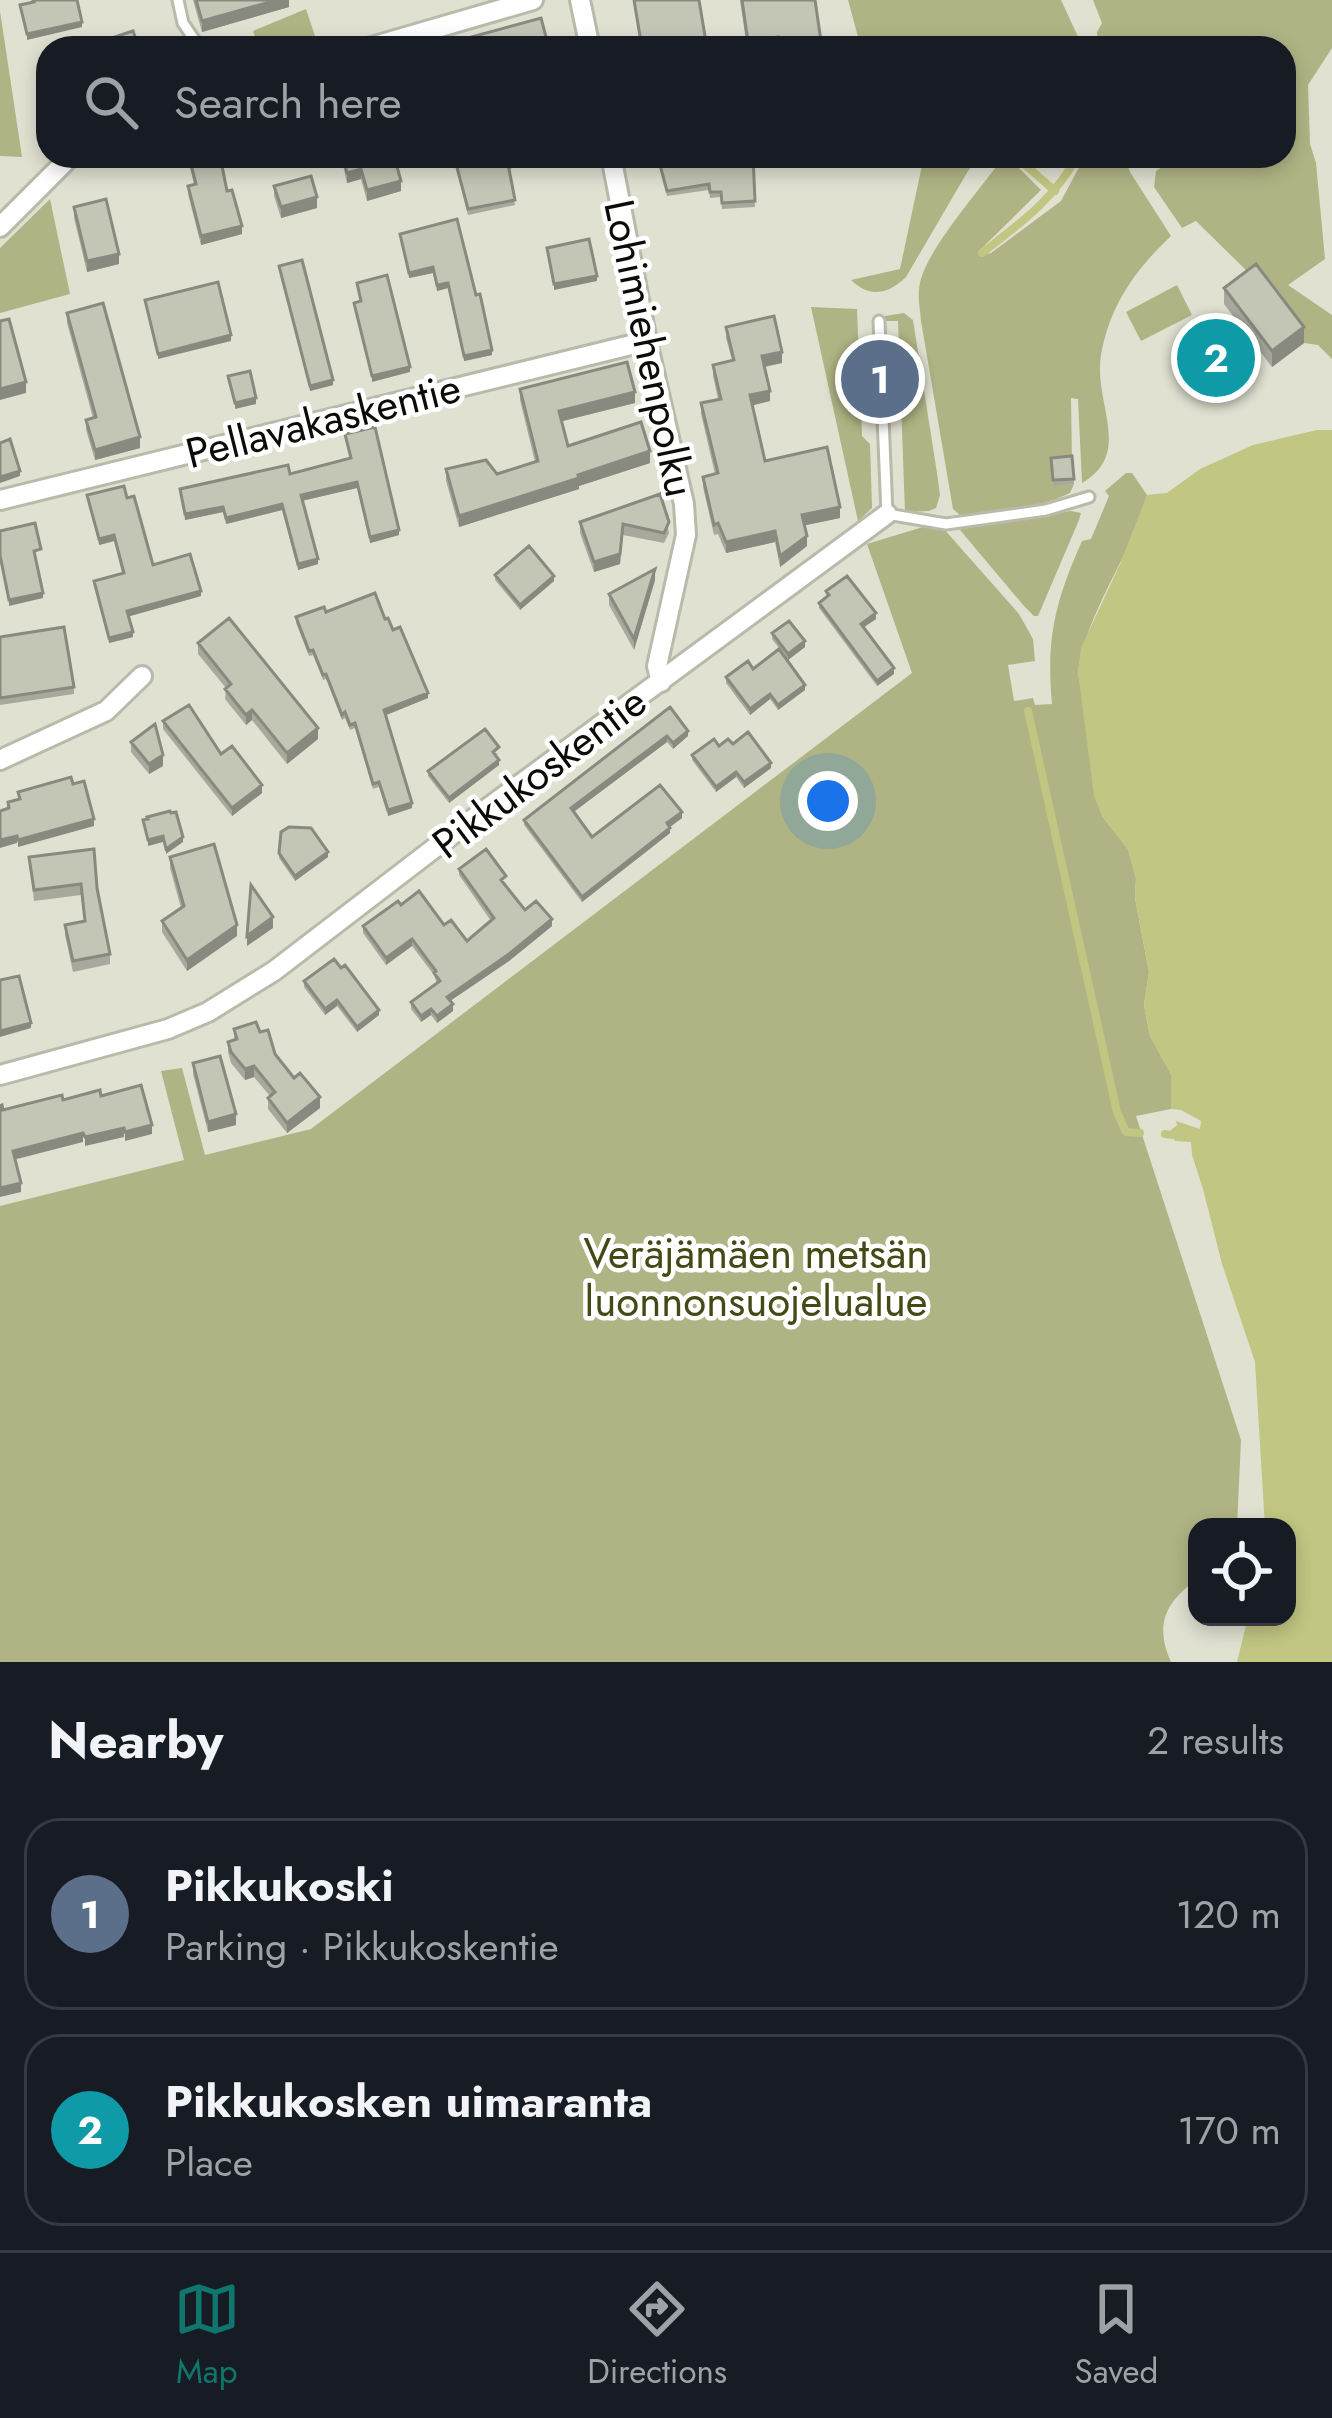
<!DOCTYPE html>
<html lang="en">
<head>
<meta charset="utf-8">
<style>
  :root { --surface:#171b24; --page:#20242c; --text:#f1f3f6; --muted:#9ea1a6; --line:#363941; --accent:#0f766e }
  body { margin:0; font-family:Jost,sans-serif; background:var(--page); color:var(--text) }
  .controls { position:absolute; right:36px; bottom:36px; display:grid; overflow:hidden; border-radius:24px; box-shadow:0 6px 18px #0003 }
  .controls button { width:108px; height:108px; display:grid; place-items:center; padding:0; border:0; border-bottom:3px solid var(--line); background:var(--surface); color:var(--text); font:60px sans-serif }
  .you { position:absolute; left:828px; top:801px; width:42px; height:42px; margin:-30px; border:9px solid #fff; border-radius:50%; background:#1a73e8; box-shadow:0 0 0 18px #1a73e833 }
  .badge { display:grid; place-items:center; width:78px; height:78px; border-radius:50%; background:var(--accent); color:#fff; font-size:39px; font-weight:700 }
  .pin { position:absolute; translate:-50% -50%; border:6px solid #fff; box-shadow:0 3px 12px #0006 }
  .list { margin:0; padding:0; list-style:none }
  h2 { display:flex; justify-content:space-between; align-items:center; height:156px; margin:0; padding:0 48px; font-size:51px }
  h2 small { font-size:39px; font-weight:400; color:var(--muted) }
  .list li { display:grid; grid-template-columns:78px 1fr auto; gap:36px; align-items:center; box-sizing:border-box; height:192px; margin:0 24px 24px; padding:0 24px; border:3px solid var(--line); border-radius:36px }
  .list b { display:block; font-size:45px; white-space:nowrap }
  .list p { margin:0; font-size:39px; white-space:nowrap; color:var(--muted) }
  .list em { font-size:39px; font-style:normal; color:var(--muted) }
  .icon { flex:none; width:66px; height:66px; fill:none; stroke:currentColor; stroke-width:2; stroke-linecap:round; stroke-linejoin:round }
  .map { position:relative; flex:none; width:1332px; height:1662px; overflow:hidden }
  .search { position:absolute; background:var(--surface); box-shadow:0 6px 18px #0003; left:36px; right:36px; top:36px; height:132px; display:flex; align-items:center; gap:30px; box-sizing:border-box; padding:0 42px; border-radius:36px; color:var(--muted); font-size:45px }
  .sheet { height:588px; background:var(--surface) }
  nav { display:flex; justify-content:space-around; align-items:center; box-sizing:border-box; height:168px; border-top:3px solid var(--line); background:var(--surface); font-size:33px; color:var(--muted) }
  nav a { display:grid; justify-items:center; gap:6px }
  nav .on { color:var(--accent) }
  .map>svg:first-child { display:block }
</style>
</head>
<body>
<div class="map">
<svg width="1332" height="1662" viewBox="0 0 1332 1662">
  <rect width="100%" height="100%" fill="#e0e1d1"/>
  <path fill="#b0b484" d="M848 0H1061L1080 41 1074 48H861Z
    M1093 0H1332V48L1308 85 1310 144 1316 163 1325 259 1288 285 1332 315V359L1318 345 1304 343 1256 280 1196 221 1182 228 1154 187 1156 171 1165 165 1159 156H1284V48H1098L1097 32 1102 23Z
    M306 9 317 42 293 48H259L253 31Z
    M0 11 22 157 0 156Z
    M924 156H980L968 171 906 277C887 295 870 298 851 280L900 269Z
    M1085 156H1124L1130 172 1171 236C1135 270 1110 305 1101 355 1093 403 1134 453 1082 483L1078 399 1071 398 1072 462 1051 464 1053 485 1074 484 1070 493C1038 509 996 511 961 516L953 509 921 321C920 308 917 296 920 283 927 249 980 190 1001 160L1010 159 1041 190 979 251V256L991 253 1061 201Z
    M50 199 70 294 0 313V248Z
    M1177 285 1192 315 1141 341 1126 312Z
    M811 307 857 309 862 436 870 444 872 508 858 521Z
    M904 313 913 320 937 473 940 495 936 508 929 511 905 512 898 321H884L885 316Z
    M1126 473H1132L1147 495C1131 557 1087 610 1078 672L1102 816 1128 849 1136 878 1135 898 1149 972 1144 1005 1150 1036 1171 1074V1109L1136 1116 1241 1440 1237 1527H1197V1579C1166 1602 1154 1624 1171 1662H0V1206L184 1160 161 1071 182 1068 205 1155 311 1129 912 673 867 544 923 527 943 528 1019 614 1033 639 1035 661 1008 665 1014 701 1033 698 1035 705 1052 704C1046 638 1055 602 1082 541L1091 539 1109 496 1105 491Z
    M1071 511 1081 513 1079 520 1038 616H1034L1024 606 960 530 963 527Z"/>
  <path fill="#c1c682" d="M1317 430H1332V1662H1237L1248 1617H1287V1527H1265L1255 1362 1222 1264 1203 1189 1192 1155 1191 1142 1175 1141 1171 1130 1177 1125 1176 1121 1200 1129 1201 1121 1181 1110 1171 1109V1074L1150 1036 1144 1005 1149 972 1135 898 1136 878 1128 849 1102 816 1094 796 1078 672 1081 648 1120 564 1147 495 1167 493 1200 469 1253 445Z"/>
  <g fill="none" stroke-linecap="round" stroke-linejoin="round">
    <path stroke="#c1c682" stroke-width="8" d="M1015 156 1055 191
      M982 253C1018 225 1056 198 1077 156
      M1028 711 1117 1112 1126 1132 1140 1133
      M1165 1134 1173 1135"/>
    <defs>
      <path id="lane" d="M178 0 183 23 200 48
        M879 321 887 514 946 524 1046 510 1089 497"/>
      <path id="street" d="M580 0 590 48
        M368 48 533 0
        M611 156 647 341 684 504 686 535 657 666 661 682
        M0 227 71 156
        M0 500 647 341
        M0 760 106 711 142 676
        M0 1075 168 1029 208 1012 274 971 458 830 887 514"/>
    </defs>
    <use href="#lane" stroke="#b8baaa" stroke-width="15"/>
    <use href="#street" stroke="#b8baaa" stroke-width="24"/>
    <use href="#lane" stroke="#fff" stroke-width="9"/>
    <use href="#street" stroke="#fff" stroke-width="18"/>
  </g>
  <path fill="#a8a99c" d="M193 0H289V7L202 32Z
    M740 0H815L822 48H747Z
    M187 156H220L227 191 242 234 201 245 188 194V186L194 184Z
    M341 156H394L401 191 367 201 361 179 347 183Z
    M453 156H556L509 169 515 205 468 215Z
    M753 156 755 207 722 209 721 197 710 198 709 190 667 196 660 165Z
    M274 186 317 208 281 218 274 196Z
    M74 207 119 264 87 272 74 218Z
    M400 234 476 295 492 355 464 361 448 288 437 291 433 273 409 278Z
    M279 266 333 385 310 391Z
    M1224 288 1304 343 1272 367 1224 304Z
    M67 313 140 448 95 460 86 430V420L93 418 67 323Z
    M726 327 782 363 765 367 770 401 752 405 765 461 840 518 805 525 807 546 780 567 775 542 726 553 718 534 714 535 703 487V477L715 474 701 414V403L718 399 713 376V365L732 360 726 338Z
    M520 389 635 403 561 421 568 446 650 463 579 486V489L459 527 446 481V469L497 474 535 462 520 400Z
    M345 434 399 535 370 543 357 488 302 501 318 564 298 570 282 510 226 524 223 512 185 520 180 489 290 474 350 459Z
    M1072 456 1074 484 1053 486 1051 458Z
    M660 494 669 533 664 543 623 535 620 564 594 572 580 533V522Z
    M87 495 127 498 153 565 201 596 129 616 133 637 109 643 94 581 122 573 114 541 99 545Z
    M495 575 554 581 520 610 495 580Z
    M655 580 634 650 609 605V594Z
    M826 591 876 619 864 627 894 674 877 686 819 608V603L827 597Z
    M326 612 385 619 393 630 428 698 385 715 412 808 388 816 379 787 373 789 355 728 350 730 345 718 342 720 326 679 323 680 313 655 309 656 296 623V617Z
    M772 633 805 647 788 660 772 639Z
    M0 637 74 687V694L0 705Z
    M198 643 318 739 287 764 252 720 246 725 225 699 226 688 198 654Z
    M726 677 805 690 778 710 770 699 750 715 726 683Z
    M670 707 688 736 673 749 667 742 573 812 592 837 682 818 670 827V833L582 902 524 825V820Z
    M163 721 221 754 262 793 232 816 163 729Z
    M131 742 163 766 149 774 131 752Z
    M733 744 771 768 744 788 736 777 716 792 692 760V755L719 746Z
    M499 753 496 755 499 765 449 803 428 776V771Z
    M281 832 328 857 295 881 279 858Z
    M29 857 97 888 110 954V964L73 972 65 935V925L84 921 81 895 34 901Z
    M170 857 237 936 187 971 162 932V921L181 908 170 868Z
    M459 869 506 883 504 884 525 910 552 926 509 961 450 1001 453 1011 437 1023 431 1015 421 1022 411 1009V1002L437 984 434 975 412 946 386 965 363 933V926L401 905 444 925 467 941 491 921 459 875Z
    M304 981 379 1015 357 1032 337 1006 325 1015 304 987Z
    M234 1029 260 1032 294 1078 320 1108 287 1133 268 1109V1098L270 1096 254 1077 245 1080 231 1063 228 1052V1042L234 1040Z
    M193 1063 236 1125 208 1132 193 1074Z"/>
  <path fill="#888a7f" d="M277 0H289V7L202 32V21Z
    M82 22V27L27 40V34Z
    M536 156H556L508 169V164Z
    M361 169V179L347 183V173Z
    M401 181V191L367 201V190Z
    M317 197V208L281 218V207Z
    M242 226V234L201 245V236Z
    M119 254V264L87 272V261Z
    M433 267V273L409 278V273Z
    M597 276V281L554 290V284Z
    M448 283V288L437 291V285Z
    M1304 327V343L1272 367V351Z
    M231 335V341L158 359V354Z
    M492 350V355L464 361V356Z
    M782 352V363L762 367V356Z
    M410 367V372L372 382V376Z
    M333 380V385L310 391V386Z
    M26 382V393L0 400V389Z
    M770 391V401L750 406V395Z
    M635 392V403L559 422V411Z
    M256 398V404L235 409V403Z
    M140 437V448L95 460V450Z
    M650 451V463L579 486V489L459 527V516Z
    M20 471V476L0 483V477Z
    M357 482V488L301 501V495Z
    M282 504V510L226 524V518Z
    M223 507V512L185 520V514Z
    M840 507V518L802 526V515Z
    M623 524 620 564 594 572V562Z
    M399 530V535L370 543V537Z
    M775 531V542L726 553V542Z
    M114 535V541L99 545V539Z
    M807 536V546L780 567V556Z
    M318 559V564L298 570V564Z
    M655 569V580L634 650V639Z
    M554 576V581L520 610V605Z
    M201 591V596L127 617V611Z
    M43 593V598L9 606V600Z
    M876 613V619L861 629V624Z
    M133 632V637L109 643V638Z
    M805 641V647L788 660V654Z
    M894 668V674L877 686V681Z
    M805 685V690L778 710V705Z
    M428 693V698L384 716V710Z
    M770 694V699L750 715V709Z
    M252 710V720L246 725V715Z
    M318 728V739L287 764V753Z
    M688 731V736L673 749V743Z
    M667 736V742L571 814V808Z
    M163 755V766L149 774V764Z
    M499 760V765L449 803V798Z
    M771 763V768L744 788V782Z
    M736 772V777L716 792V787Z
    M262 785V793L232 816V808Z
    M412 803V808L388 816V810Z
    M682 812V818L667 829V823Z
    M94 819V826L18 847V840Z
    M670 828V833L582 902V897Z
    M17 836V843L0 848V840Z
    M163 836V842L148 846V840Z
    M183 837V842L166 854V849Z
    M328 852V857L295 881V876Z
    M273 917V928L247 946V936Z
    M552 919V926L509 961 447 1003V997Z
    M237 925V936L187 971V960Z
    M412 939V946L386 965V958Z
    M337 1000V1006L325 1015V1009Z
    M453 1004V1011L437 1023V1016Z
    M431 1009V1015L421 1022V1016Z
    M379 1010V1015L357 1032V1027Z
    M31 1023V1028L0 1037V1031Z
    M254 1066V1077L245 1080V1069Z
    M320 1097V1108L287 1133V1123Z
    M236 1114V1125L208 1132V1122Z
    M152 1125V1134L125 1141V1132Z
    M124 1128V1137L85 1146V1137Z
    M83 1133V1142L13 1160V1151Z
    M21 1183V1192L0 1197V1188Z"/>
  <path fill="#c3c5b5" stroke="#888a7f" stroke-width="3" d="M33 0H77L82 22 27 34 20 5 34 2Z
    M196 0H277L202 21Z
    M634 0H699L707 48H642Z
    M742 0H815L822 48H779L778 37 748 42Z
    M541 18 549 48H431Z
    M133 31 139 48H82Z
    M189 156H220L227 191 232 190 242 226 201 236 188 186 196 184Z
    M343 156H394L401 181 367 190 361 169 347 173Z
    M454 156H536L508 164 515 200 468 209Z
    M694 156H753L755 201 722 203 721 192H710L709 184 667 191 660 165Z
    M311 176 317 197 281 207 274 186Z
    M106 199 119 254 87 261 74 207Z
    M457 219 476 295 480 294 492 350 464 356 448 283 437 285 433 267 409 273 400 234Z
    M589 239 597 276 554 284 547 248Z
    M302 260 333 380 310 386 279 266Z
    M1256 264 1304 327 1272 351 1224 288Z
    M387 275 410 367 372 376 354 303 361 301 357 283Z
    M218 282 231 335 158 354 145 300Z
    M103 303 140 437 95 450 86 420 96 417 67 313Z
    M774 316 782 352 762 356 770 391 750 395 765 461 827 447 840 507 802 515 807 536 780 556 775 531 726 542 718 523 714 525 703 477 718 473 701 403 721 399 713 365 734 360 726 327Z
    M9 319 26 382 0 389V321Z
    M627 362 635 392 559 411 568 446 641 422 650 451 578 475 579 478 459 516 446 469 486 460 497 474 538 461 520 389Z
    M250 371 256 398 235 403 228 376Z
    M375 427 399 530 370 537 357 482 301 495 318 559 298 564 282 504 226 518 223 507 185 514 180 489 288 465 290 474 351 458 345 434Z
    M10 439 20 471 0 477V443Z
    M1072 456 1074 479 1053 480 1051 458Z
    M124 486 127 498 134 496 153 565 190 554 201 591 127 611 133 632 109 638 94 581 124 573 114 535 99 539 87 495Z
    M660 494 669 522 664 533 623 524 620 554 594 562 580 522Z
    M35 523 41 549 34 551 43 593 9 600 0 555V531Z
    M529 546 554 576 520 605 495 575Z
    M655 569 634 639 609 594Z
    M847 576 876 613 861 624 894 668 877 681 819 603 829 595 826 591Z
    M375 593 385 619 388 618 393 630 400 627 428 693 384 710 412 803 388 810 379 782 373 784 355 723 350 725 345 712 342 715 326 674 323 675 313 650 309 651 296 617 324 607 326 612Z
    M229 618 318 728 287 753 252 710 246 715 225 689 231 684 198 643Z
    M789 621 805 641 788 654 772 633Z
    M64 627 74 687 0 698V637Z
    M779 649 805 685 778 705 770 694 750 709 726 677 748 661 753 669Z
    M189 705 221 754 232 746 262 785 232 808 163 721Z
    M670 707 688 731 673 743 667 736 571 808 592 837 660 785 682 812 667 823 670 828 582 897 524 820Z
    M155 724 163 755 149 764 131 742Z
    M485 729 499 747 493 752 499 760 449 798 428 771Z
    M748 732 771 763 744 782 736 772 716 787 692 755 714 739 719 746 728 739 733 744Z
    M71 777 73 784 84 781 94 819 18 840 17 836 0 840V811L9 808 8 802 20 799 18 792Z
    M170 811 171 813 176 812 183 837 166 849 163 836 148 840 143 820 148 819 147 817Z
    M289 827 311 828 328 852 295 876 279 853 281 832Z
    M214 844 237 925 187 960 162 921 184 906 170 857Z
    M94 849 97 888 110 954 73 961 65 925 85 921 81 884 34 890 29 857Z
    M486 849 506 876 501 880 525 910 536 901 552 919 509 954 447 997 453 1004 437 1016 431 1009 421 1016 411 1002 440 981 434 973 436 971 412 939 386 958 363 926 398 901 401 905 419 891 444 925 451 920 467 941 494 918 459 869Z
    M251 885 273 917 247 936Z
    M334 959 341 968 345 965 379 1010 357 1027 337 1000 325 1009 304 981Z
    M19 976 31 1023 0 1031V980Z
    M256 1022 260 1032 268 1030 275 1054 294 1078 300 1073 320 1097 287 1123 268 1098 275 1092 254 1066 245 1069 231 1052 228 1042 237 1039 234 1029Z
    M220 1056 236 1114 208 1122 193 1063Z
    M141 1085 152 1125 125 1132 124 1128 85 1137 83 1133 13 1151 21 1183 0 1188V1106L2 1105 3 1110 62 1095 63 1100 100 1090 101 1096Z"/>
  <g text-anchor="middle" stroke-width="9" stroke-linejoin="round" paint-order="stroke">
    <g font-size="42" fill="#0b0c07" stroke="#fff">
      <text transform="translate(650 348) rotate(78)" y="15">Lohimiehenpolku</text>
      <text transform="translate(323 420) rotate(-14)" y="15">Pellavakaskentie</text>
      <text transform="translate(539 772) rotate(-37)" y="15">Pikkukoskentie</text>
    </g>
    <g font-size="42" fill="#464915" stroke="#fff">
      <text x="756" y="1268">Veräjämäen metsän<tspan x="756" dy="48">luonnonsuojelualue</tspan></text>
    </g>
  </g>
</svg>
<div class="controls">
<button><svg class="icon" aria-label="locate" viewBox="0 0 24 24"><circle cx="12" cy="12" r="6"/><path d="M12 2v4M12 18v4M2 12h4M18 12h4"/></svg></button>
</div>
<div class="you"></div>
<div class="pin badge" style="left:880px;top:379px;background:#5c6f8a">1</div>
<div class="pin badge" style="left:1216px;top:358px;background:#0f9aa8">2</div>
<div class="search"><svg class="icon" aria-label="search" viewBox="0 0 24 24"><circle cx="10" cy="10" r="6"/><path d="M15 15l6 6"/></svg>Search here</div>
</div>
<section class="sheet">
<h2>Nearby<small>2 results</small></h2>
<ul class="list">
<li><span class="badge" style="background:#5c6f8a">1</span><div><b>Pikkukoski</b><p>Parking · Pikkukoskentie</p></div><em>120 m</em></li>
<li><span class="badge" style="background:#0f9aa8">2</span><div><b>Pikkukosken uimaranta</b><p>Place</p></div><em>170 m</em></li>
</ul>
</section>
<nav>
<a class="on"><svg class="icon" aria-label="map" viewBox="0 0 24 24"><path d="M3 6l6-2 6 2 6-2v14l-6 2-6-2-6 2zM9 4v14M15 6v14"/></svg>Map</a>
<a><svg class="icon" aria-label="directions" viewBox="0 0 24 24"><path d="M12 3l9 9-9 9-9-9zM9 14v-3h6M13 9l2 2-2 2"/></svg>Directions</a>
<a><svg class="icon" aria-label="saved" viewBox="0 0 24 24"><path d="M7 4h10v16l-5-4-5 4z"/></svg>Saved</a>
</nav>
</body>
</html>
